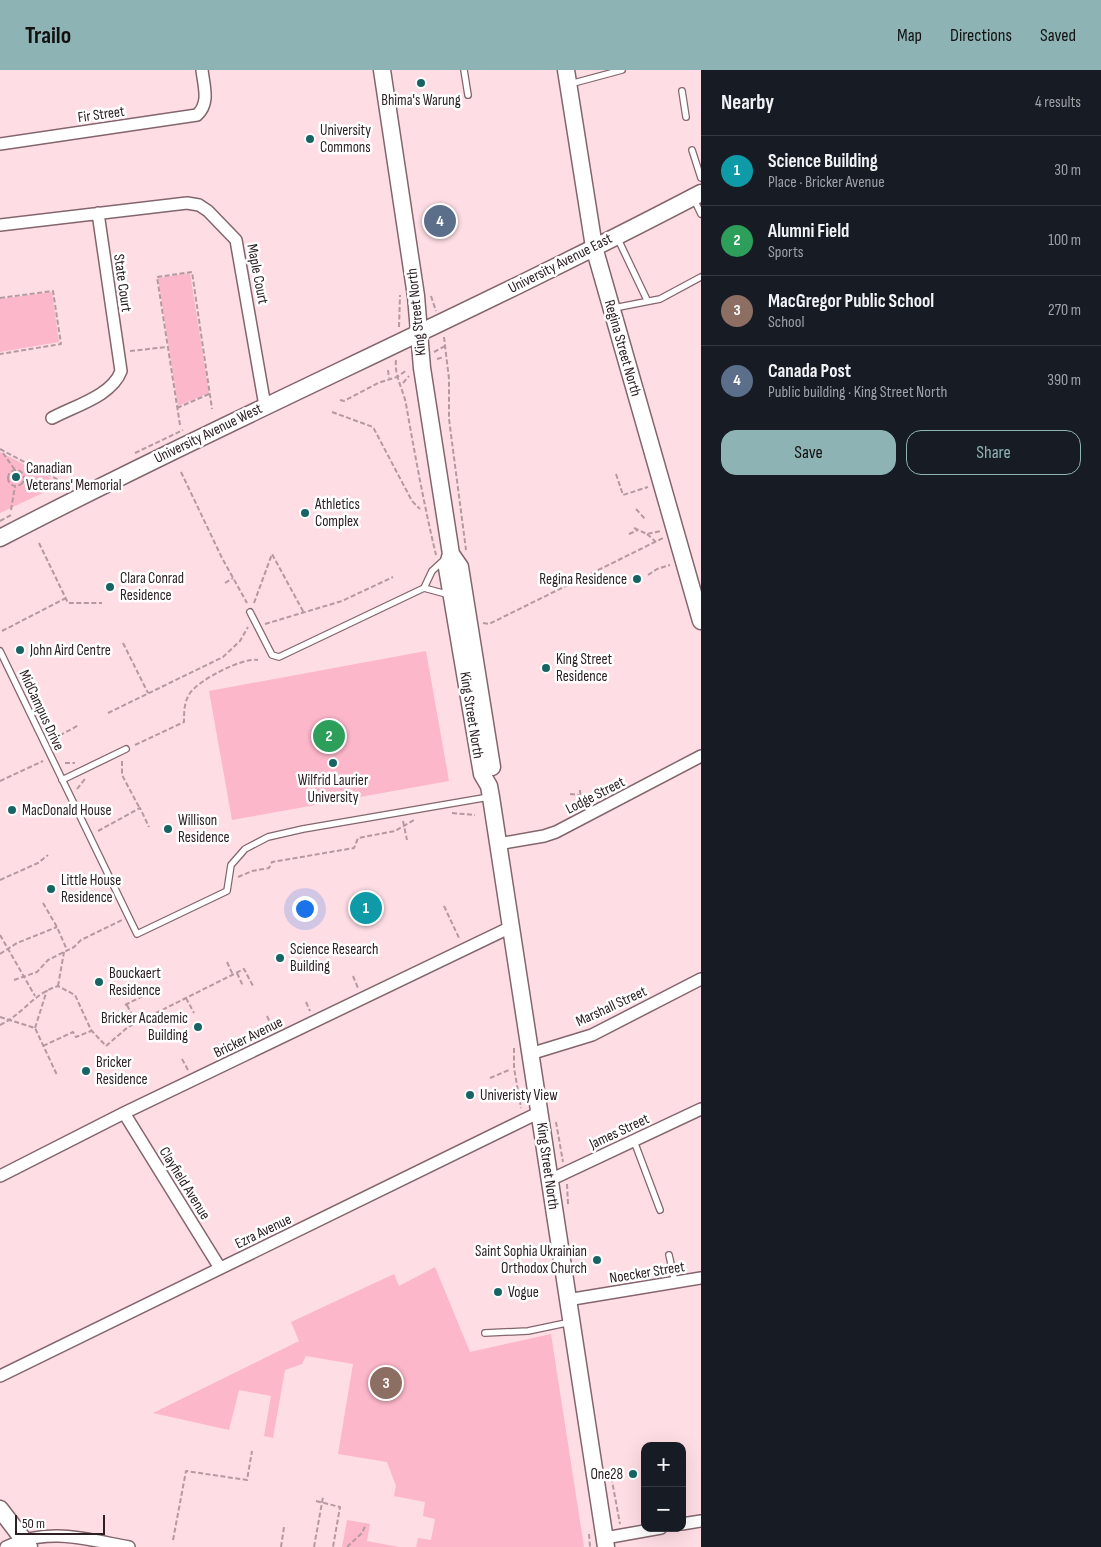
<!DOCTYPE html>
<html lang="en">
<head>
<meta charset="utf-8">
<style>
  :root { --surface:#171b24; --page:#242831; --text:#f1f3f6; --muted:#9ea1a6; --line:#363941; --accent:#8eb3b4 }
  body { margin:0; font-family:"Sofia Sans Condensed",sans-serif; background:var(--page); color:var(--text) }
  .controls { position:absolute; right:15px; bottom:15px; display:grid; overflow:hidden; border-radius:10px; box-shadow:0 5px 20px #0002 }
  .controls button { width:45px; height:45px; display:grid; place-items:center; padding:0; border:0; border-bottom:1px solid var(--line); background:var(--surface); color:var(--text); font:25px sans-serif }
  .scale { position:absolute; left:15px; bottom:12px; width:90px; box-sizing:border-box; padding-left:5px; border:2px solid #2d2024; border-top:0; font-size:14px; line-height:18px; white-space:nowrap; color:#2d2024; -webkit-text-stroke:4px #fff; paint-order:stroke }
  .you { position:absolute; left:304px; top:838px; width:18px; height:18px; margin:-12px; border:4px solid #fff; border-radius:50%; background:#1a73e8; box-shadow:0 0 0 8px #1a73e833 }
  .badge { display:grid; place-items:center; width:32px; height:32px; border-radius:50%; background:var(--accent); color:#fff; font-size:16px; font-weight:700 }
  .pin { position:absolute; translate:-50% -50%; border:2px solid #fff; box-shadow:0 1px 5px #0006 }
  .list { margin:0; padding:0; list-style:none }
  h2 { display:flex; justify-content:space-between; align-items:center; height:65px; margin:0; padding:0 20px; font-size:21px }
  h2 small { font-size:16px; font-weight:400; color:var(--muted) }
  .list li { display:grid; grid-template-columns:32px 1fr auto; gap:15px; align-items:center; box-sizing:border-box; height:70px; padding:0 20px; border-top:1px solid var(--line) }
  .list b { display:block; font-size:19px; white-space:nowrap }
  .list p { margin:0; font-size:16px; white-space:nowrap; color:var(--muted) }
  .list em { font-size:16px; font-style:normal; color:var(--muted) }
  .actions { display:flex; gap:10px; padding:15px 20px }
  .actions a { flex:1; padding:11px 0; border:1px solid var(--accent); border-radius:15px; text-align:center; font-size:18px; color:var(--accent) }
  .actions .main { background:var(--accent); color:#111 }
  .map { position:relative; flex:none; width:701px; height:1477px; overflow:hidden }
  header { display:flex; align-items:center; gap:30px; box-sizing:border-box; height:70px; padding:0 25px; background:var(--accent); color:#111 }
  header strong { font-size:24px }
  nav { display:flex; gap:28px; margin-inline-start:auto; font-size:18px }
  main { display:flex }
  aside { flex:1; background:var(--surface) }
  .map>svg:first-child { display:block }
</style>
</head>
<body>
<header>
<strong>Trailo</strong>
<nav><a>Map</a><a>Directions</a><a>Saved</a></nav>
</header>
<main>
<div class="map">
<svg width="701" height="1477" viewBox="0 0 701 1477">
  <rect width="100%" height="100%" fill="#ffdde5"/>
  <path fill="#fdb7ca" d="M190 203 209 323 178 336 158 208Z
    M52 222 59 272 0 282V229Z
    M0 382 62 414 0 443Z
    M426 581 449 711 232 750 209 621Z
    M435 1197 470 1282 551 1264 584 1477H416L418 1468 431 1470 435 1449 423 1446 425 1432 394 1426 396 1416 387 1392 338 1384 353 1294 306 1286 302 1294 285 1300 273 1368 264 1366 271 1326 239 1320 229 1360 153 1343 299 1271 291 1252 394 1204 399 1216Z
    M347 1450 370 1454 367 1471 399 1477H342Z"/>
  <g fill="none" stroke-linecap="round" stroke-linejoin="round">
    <defs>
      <path id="lane" d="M464 0 468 25
        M570 14 622 0
        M682 21 686 47
        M692 80 701 108
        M694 129 701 144
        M617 167 647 230
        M614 238 660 229 701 207
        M424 518 450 525
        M250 542 272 585 279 587 424 518 432 501 445 489
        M0 581 137 864 227 821 231 795 245 779 268 767 303 759 489 727
        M62 710 126 679
        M634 1071 660 1140
        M669 1185 675 1212
        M485 1263 528 1261 571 1252"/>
      <path id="street" d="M0 74 197 45C210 33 204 17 202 0
        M0 155 187 133 199 135 208 141 236 170 265 336
        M52 348C74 336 112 326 121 301L98 143
        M498 774 544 766 556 762 701 686
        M530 984 592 965 701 909
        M124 1043 220 1198
        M0 1106 124 1043 511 857
        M550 1110 701 1039
        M567 1230 701 1208
        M0 1306 540 1042
        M682 1454 701 1451
        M605 1468 661 1458
        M6 1477C48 1457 85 1469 129 1477"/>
      <path id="secondary" d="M382 0 416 226 422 298 451 484 460 497 492 697
        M566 0 594 177 701 551
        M0 468C231 348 470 244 701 123
        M451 484 447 498 482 704 489 716 491 727 606 1477
        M0 1439 29 1477"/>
    </defs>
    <use href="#lane" stroke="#83666d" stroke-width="8"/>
    <use href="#street" stroke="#83666d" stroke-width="14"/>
    <use href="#secondary" stroke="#83666d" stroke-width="19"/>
    <path stroke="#b49aa0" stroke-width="2" stroke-dasharray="5 2.5" stroke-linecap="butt" d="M431 226 436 241
      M0 228 53 221 61 274 0 284
      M399 257 400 225
      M444 267 449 309V349L466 480
      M130 281 167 277
      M434 282 445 276
      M437 289 444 287
      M396 290C394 305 403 319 406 334 415 385 424 435 436 485
      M388 300 389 308
      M403 313 409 306
      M340 330 344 331 378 313 397 307 407 300
      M177 338 209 324
      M332 342 373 357 412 431 420 439
      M180 355 157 207 192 202 212 339
      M0 379 64 413
      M3 383 15 400
      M135 383 183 360
      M8 408a8 8 0 1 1 16 0a8 8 0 1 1-16 0Z
      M181 402 222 488 247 533
      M616 404 623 425 648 417
      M22 412 63 413
      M636 439 646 450
      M11 440 15 416
      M0 451 11 445
      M634 458 647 464 661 461
      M629 464 638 460
      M647 464 656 472
      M39 473 68 533H102
      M648 505 657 499 670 495
      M225 513 233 508
      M254 533 272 484 304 543
      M483 553 489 554 663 468
      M265 554 342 531 393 507
      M2 561 66 528
      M123 573 148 623
      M108 643 223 587 240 571 248 557
      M53 669 79 655
      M135 675 184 652C184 642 184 632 190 623 199 610 243 587 258 590
      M122 691V705L139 737
      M65 693H75
      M0 711 43 691
      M77 719 85 709
      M580 720 581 735
      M570 724 579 725
      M452 743 475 745
      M403 751 407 770
      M98 761 140 738 149 757
      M238 807 252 801 269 798 272 792 354 778 358 768 395 761 416 749
      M0 810 38 793 48 785
      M43 833 57 857 67 880
      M444 836 459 868
      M0 865 35 926
      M0 884 17 873 57 857
      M227 892 233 905
      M237 903 243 916
      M353 906 358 918
      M14 910 37 902 48 890 74 877 81 870 122 850
      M58 916 64 882
      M186 928 194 943
      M306 932 310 941
      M125 935 159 918
      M127 935 133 947 129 955
      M159 941 166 955
      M267 946 273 959
      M0 947 35 958 57 1005
      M0 955C22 945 34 923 58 916L75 925 91 960 106 976 128 957 244 899 253 916
      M35 958 47 920
      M43 976 73 962 76 967 91 961
      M514 978V998L521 1038
      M182 989 188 1000
      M490 1008 509 1000
      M556 1052 563 1092
      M567 1114 568 1134
      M610 1400 620 1454
      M316 1431 340 1437 333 1477
      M589 1464 590 1477
      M173 1470 186 1401 247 1410 252 1381
      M281 1477 284 1457
      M314 1477 323 1427
      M347 1477 362 1463 366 1454"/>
    <use href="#lane" stroke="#fff" stroke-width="5.5"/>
    <use href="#street" stroke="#fff" stroke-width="11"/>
    <use href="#secondary" stroke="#fff" stroke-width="16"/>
  </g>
  <g fill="#166564" stroke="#fff" stroke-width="2">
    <circle cx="421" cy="13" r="5"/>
    <circle cx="310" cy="69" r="5"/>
    <circle cx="16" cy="407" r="5"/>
    <circle cx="305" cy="443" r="5"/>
    <circle cx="637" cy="509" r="5"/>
    <circle cx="110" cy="517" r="5"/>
    <circle cx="20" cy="580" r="5"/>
    <circle cx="546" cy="598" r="5"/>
    <circle cx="333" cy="693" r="5"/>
    <circle cx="12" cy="740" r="5"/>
    <circle cx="168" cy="759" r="5"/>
    <circle cx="51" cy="819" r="5"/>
    <circle cx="280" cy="888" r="5"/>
    <circle cx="99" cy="912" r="5"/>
    <circle cx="198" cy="957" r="5"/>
    <circle cx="86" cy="1001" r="5"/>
    <circle cx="470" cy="1025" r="5"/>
    <circle cx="597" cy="1190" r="5"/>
    <circle cx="498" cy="1222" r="5"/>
    <circle cx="633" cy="1404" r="5"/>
  </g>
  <g text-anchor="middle" stroke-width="5" stroke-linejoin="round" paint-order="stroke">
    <g font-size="15" fill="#2d2024" stroke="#fff" text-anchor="start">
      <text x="421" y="35" text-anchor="middle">Bhima's Warung</text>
      <text x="320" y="65">University<tspan x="320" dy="17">Commons</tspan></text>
      <text x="26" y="403">Canadian<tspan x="26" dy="17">Veterans' Memorial</tspan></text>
      <text x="315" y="439">Athletics<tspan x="315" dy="17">Complex</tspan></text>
      <text x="120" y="513">Clara Conrad<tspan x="120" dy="17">Residence</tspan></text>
      <text x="627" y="514" text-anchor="end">Regina Residence</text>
      <text x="30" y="585">John Aird Centre</text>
      <text x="556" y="594">King Street<tspan x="556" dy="17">Residence</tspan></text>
      <text x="333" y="715" text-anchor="middle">Wilfrid Laurier<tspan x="333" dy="17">University</tspan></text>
      <text x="22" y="745">MacDonald House</text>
      <text x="178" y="755">Willison<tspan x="178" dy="17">Residence</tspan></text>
      <text x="61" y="815">Little House<tspan x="61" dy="17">Residence</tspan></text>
      <text x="290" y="884">Science Research<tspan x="290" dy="17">Building</tspan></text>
      <text x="109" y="908">Bouckaert<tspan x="109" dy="17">Residence</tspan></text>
      <text x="188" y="953" text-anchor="end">Bricker Academic<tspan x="188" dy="17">Building</tspan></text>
      <text x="96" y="997">Bricker<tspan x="96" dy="17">Residence</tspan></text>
      <text x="480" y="1030">Univeristy View</text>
      <text x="587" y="1186" text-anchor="end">Saint Sophia Ukrainian<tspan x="587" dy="17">Orthodox Church</tspan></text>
      <text x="508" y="1227">Vogue</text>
      <text x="623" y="1409" text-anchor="end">One28</text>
    </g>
    <g font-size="15" fill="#2d2024" stroke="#fff">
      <text transform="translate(101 44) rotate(-8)" y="5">Fir Street</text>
      <text transform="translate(560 193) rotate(-27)" y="5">University Avenue East</text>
      <text transform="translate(258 204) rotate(79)" y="5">Maple Court</text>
      <text transform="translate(123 213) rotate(82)" y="5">State Court</text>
      <text transform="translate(416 242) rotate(-96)" y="5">King Street North</text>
      <text transform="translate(623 278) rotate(74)" y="5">Regina Street North</text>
      <text transform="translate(208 363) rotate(-26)" y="5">University Avenue West</text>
      <text transform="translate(42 640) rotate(65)" y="5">MidCampus Drive</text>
      <text transform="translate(472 645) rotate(81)" y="5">King Street North</text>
      <text transform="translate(595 725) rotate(-27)" y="5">Lodge Street</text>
      <text transform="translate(611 936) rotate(-25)" y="5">Marshall Street</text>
      <text transform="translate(248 967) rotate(-26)" y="5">Bricker Avenue</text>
      <text transform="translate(619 1061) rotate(-25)" y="5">James Street</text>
      <text transform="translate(548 1096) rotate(82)" y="5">King Street North</text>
      <text transform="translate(185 1113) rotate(58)" y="5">Clayfield Avenue</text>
      <text transform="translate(263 1161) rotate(-26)" y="5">Ezra Avenue</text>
      <text transform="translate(647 1202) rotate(-9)" y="5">Noecker Street</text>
    </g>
  </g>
</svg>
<div class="controls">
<button>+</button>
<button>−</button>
</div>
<div class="scale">50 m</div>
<div class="you"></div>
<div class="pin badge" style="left:366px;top:838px;background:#0f9aa8">1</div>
<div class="pin badge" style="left:329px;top:666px;background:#2e9e5b">2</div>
<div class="pin badge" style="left:386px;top:1313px;background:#8d6e63">3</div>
<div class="pin badge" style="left:440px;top:151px;background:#5c6f8a">4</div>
</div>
<aside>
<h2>Nearby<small>4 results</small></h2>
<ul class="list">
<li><span class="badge" style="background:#0f9aa8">1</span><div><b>Science Building</b><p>Place · Bricker Avenue</p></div><em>30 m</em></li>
<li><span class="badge" style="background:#2e9e5b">2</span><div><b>Alumni Field</b><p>Sports</p></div><em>100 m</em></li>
<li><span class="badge" style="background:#8d6e63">3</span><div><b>MacGregor Public School</b><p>School</p></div><em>270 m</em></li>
<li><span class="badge" style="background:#5c6f8a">4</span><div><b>Canada Post</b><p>Public building · King Street North</p></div><em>390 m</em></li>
</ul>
<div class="actions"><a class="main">Save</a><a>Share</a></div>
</aside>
</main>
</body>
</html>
